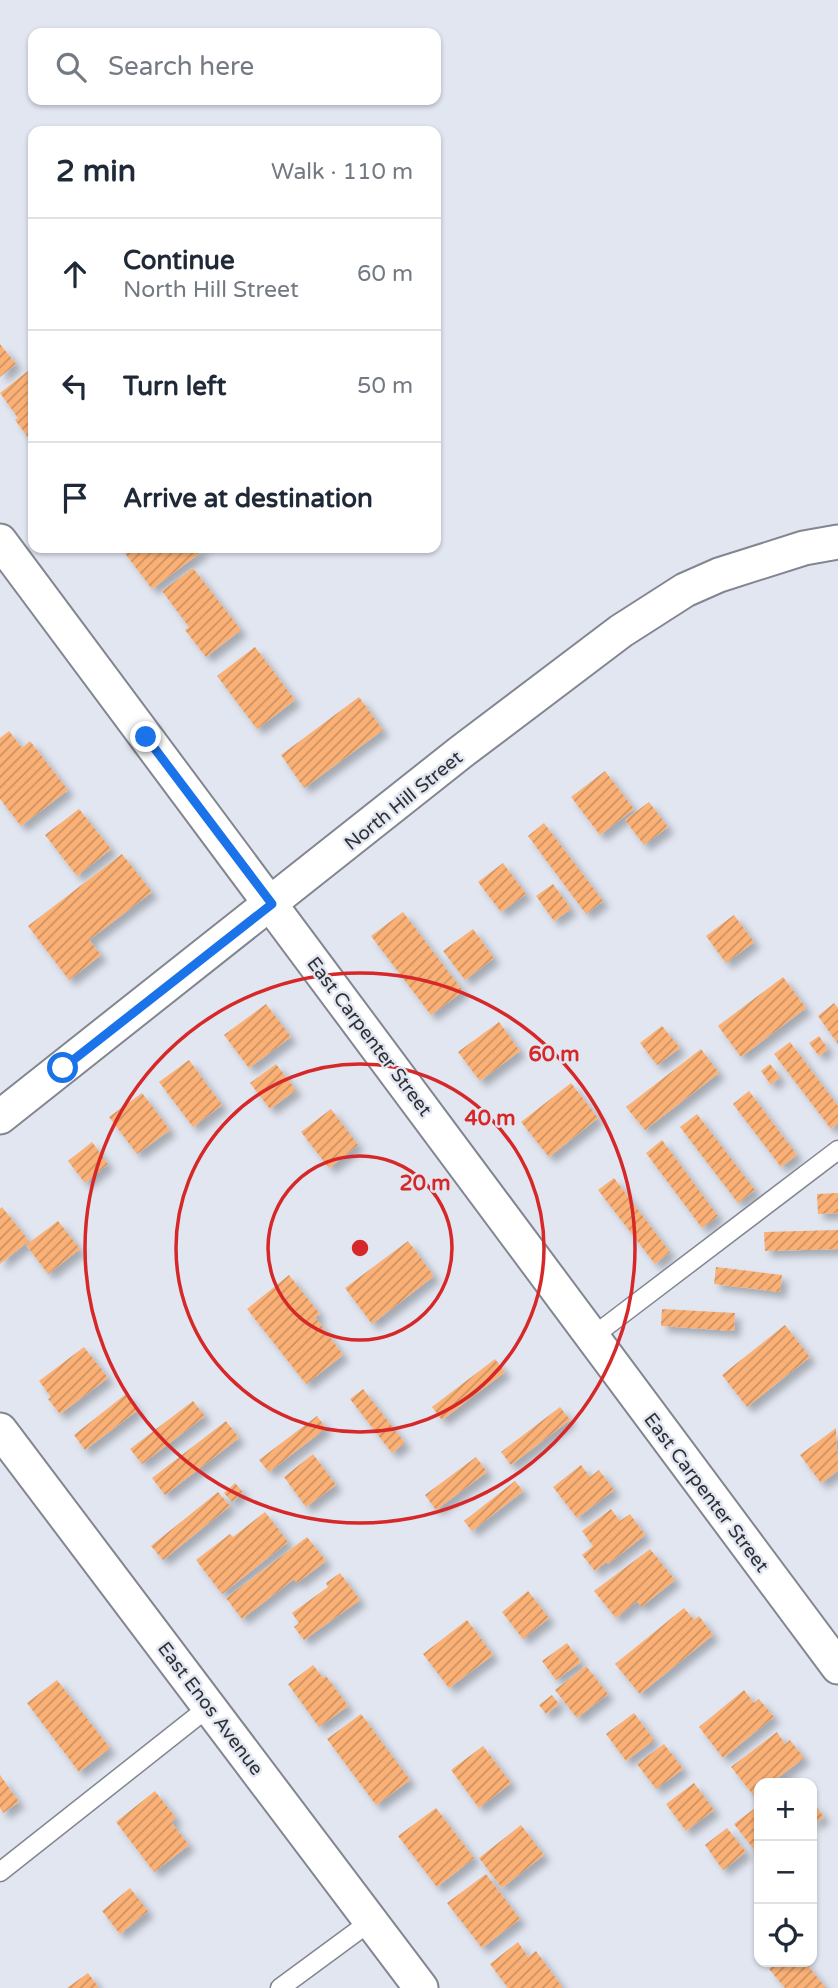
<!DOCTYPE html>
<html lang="en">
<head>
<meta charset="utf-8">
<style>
  :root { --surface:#fff; --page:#f6f6f7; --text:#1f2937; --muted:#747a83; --line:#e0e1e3 }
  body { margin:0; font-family:"Varela Round",sans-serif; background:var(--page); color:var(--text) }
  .controls { position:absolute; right:21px; bottom:21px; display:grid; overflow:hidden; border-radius:14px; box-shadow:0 2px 5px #0004 }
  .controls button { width:63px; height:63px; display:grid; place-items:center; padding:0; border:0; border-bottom:2px solid var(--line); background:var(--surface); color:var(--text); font:35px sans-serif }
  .stop { position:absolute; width:21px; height:21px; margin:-16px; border:5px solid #1a73e8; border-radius:50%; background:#fff }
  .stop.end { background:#1a73e8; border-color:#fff; box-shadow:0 2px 7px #0008 }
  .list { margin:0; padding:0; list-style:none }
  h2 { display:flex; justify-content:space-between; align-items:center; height:91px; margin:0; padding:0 28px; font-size:30px }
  h2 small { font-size:23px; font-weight:400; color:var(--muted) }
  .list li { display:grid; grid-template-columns:46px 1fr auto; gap:21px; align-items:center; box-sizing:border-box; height:112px; padding:0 28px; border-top:2px solid var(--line) }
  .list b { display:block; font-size:26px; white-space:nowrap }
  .list p { margin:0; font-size:23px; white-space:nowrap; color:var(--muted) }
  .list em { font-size:23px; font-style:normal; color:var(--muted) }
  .icon { flex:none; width:38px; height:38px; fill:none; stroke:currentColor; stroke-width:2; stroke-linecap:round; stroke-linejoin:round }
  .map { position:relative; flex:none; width:838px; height:1988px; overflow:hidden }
  .search { position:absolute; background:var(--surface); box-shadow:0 2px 5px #0004; left:28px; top:28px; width:413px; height:77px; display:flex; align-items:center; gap:18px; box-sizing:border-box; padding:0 24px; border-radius:14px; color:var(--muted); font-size:26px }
  .panel { position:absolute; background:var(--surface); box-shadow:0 2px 5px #0004; left:28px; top:126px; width:413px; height:427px; border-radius:14px }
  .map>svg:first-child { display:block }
</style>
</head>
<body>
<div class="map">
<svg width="838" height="1988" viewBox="0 0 838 1988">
  <defs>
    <pattern id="building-hatch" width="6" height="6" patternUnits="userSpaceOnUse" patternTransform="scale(1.75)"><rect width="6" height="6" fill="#fbb176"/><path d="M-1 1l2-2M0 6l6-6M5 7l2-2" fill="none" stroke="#cc9162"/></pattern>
    <filter id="shadow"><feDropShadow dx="6" dy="6" stdDeviation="3.5" flood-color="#0004"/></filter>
  </defs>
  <rect width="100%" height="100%" fill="#e1e6f1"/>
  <path fill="url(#building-hatch)" filter="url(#shadow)" d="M0 344 16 364 0 377Z
    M33 367V444L15 420 18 418 0 393Z
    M121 548H202L204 550 152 589Z
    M193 568 241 630 206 657 185 630 189 627 162 591Z
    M255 647 295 700 257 729 217 676Z
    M359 697 383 730 304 788 281 755Z
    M9 731 22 748 30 741 68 790 21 826 0 799V738Z
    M605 771 634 809 600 835 571 797Z
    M649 802 668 827 644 845 625 820Z
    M79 809 111 849 77 876 45 835Z
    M544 823 603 901 586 914 528 836Z
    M122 854 152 892 89 940 101 955 69 980 28 926Z
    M503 863 526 894 501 912 478 882Z
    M553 884 571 909 554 921 536 896Z
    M403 912 463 991 431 1015 371 936Z
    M734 915 754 942 726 963 706 936Z
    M473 929 494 958 465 980 443 951Z
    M783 977 806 1008 741 1057 718 1026Z
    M834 1003 838 1008V1044L818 1016Z
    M266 1004 291 1037 249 1068 224 1035Z
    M499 1022 520 1051 480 1081 458 1052Z
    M662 1026 680 1048 657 1065 640 1043Z
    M819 1036 828 1049 819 1056 809 1043Z
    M790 1042 838 1106V1123L831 1129 774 1054Z
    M701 1049 719 1073 645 1130 626 1107Z
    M189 1060 222 1105 193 1127 159 1082Z
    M276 1064 296 1090 270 1109 250 1083Z
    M770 1064 780 1077 771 1085 761 1071Z
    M571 1083 598 1118 549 1157 521 1122Z
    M749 1091 797 1155 781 1167 733 1104Z
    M142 1093 170 1130 137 1154 109 1117Z
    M331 1109 358 1145 329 1168 301 1132Z
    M697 1114 755 1190 738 1203 680 1127Z
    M662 1140 718 1216 702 1228 646 1153Z
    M92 1142 108 1164 85 1183 68 1161Z
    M614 1178 670 1252 655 1264 598 1190Z
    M838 1193V1213L818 1214 817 1194Z
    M2 1207 29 1241 0 1264V1209Z
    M58 1221 80 1249 48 1274 26 1245Z
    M838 1230V1249L765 1251 764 1232Z
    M408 1241 434 1276 372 1324 345 1288Z
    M716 1267 782 1275 780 1292 714 1284Z
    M289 1275 320 1314 315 1317 343 1355 306 1384 247 1309Z
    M662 1309 735 1313 734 1331 661 1326Z
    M785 1325 810 1357 747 1407 722 1375Z
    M84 1347 108 1378 60 1414 48 1399 51 1397 39 1381Z
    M495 1359 505 1372 442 1420 432 1407Z
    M363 1389 405 1443 392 1453 350 1399Z
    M126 1394 138 1410 85 1450 74 1435Z
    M193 1401 205 1416 142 1464 130 1449Z
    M560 1407 570 1420 511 1465 501 1452Z
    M317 1416 326 1428 269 1472 259 1460Z
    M226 1421 239 1438 165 1495 152 1478Z
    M836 1428 838 1471 821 1483 800 1455Z
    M313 1454 336 1485 306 1507 284 1477Z
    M476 1457 487 1472 436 1510 425 1495Z
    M581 1465 590 1477 599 1470 614 1490 577 1518 553 1487Z
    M515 1481 523 1491 472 1531 464 1521Z
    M235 1483 243 1492 232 1502 224 1493Z
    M218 1492 230 1506 163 1560 151 1546Z
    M611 1509 620 1521 630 1514 645 1535 608 1564 606 1562 595 1571 582 1555 593 1546 582 1531Z
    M265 1512 288 1542 222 1594 196 1560 230 1534 233 1537Z
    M307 1537 326 1561 297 1583 294 1579 242 1619 226 1598Z
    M650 1549 675 1580 641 1607 637 1601 616 1618 594 1591Z
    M340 1573 360 1600 304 1640 294 1627 299 1623 292 1613 328 1587 326 1583Z
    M528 1591 549 1618 523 1639 502 1612Z
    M684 1608 694 1620 699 1616 713 1635 640 1694 615 1664Z
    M467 1620 493 1655 449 1688 423 1654Z
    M567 1643 581 1662 556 1680 542 1661Z
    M313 1665 323 1678 326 1676 348 1706 319 1727 288 1684Z
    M586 1666 608 1694 577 1718 555 1690Z
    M57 1680 110 1748 79 1772 27 1703Z
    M744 1690 754 1703 759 1699 774 1717 723 1758 699 1727Z
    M552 1695 559 1704 546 1714 539 1705Z
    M634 1713 654 1740 626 1761 606 1734Z
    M361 1714 410 1780 376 1805 327 1739Z
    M777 1732 785 1744 790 1740 804 1758 771 1783H759V1792L754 1796 731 1767Z
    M664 1744 683 1769 656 1789 637 1764Z
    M483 1746 511 1783 479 1808 451 1770Z
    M0 1775 19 1802 3 1813 0 1808Z
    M694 1783 714 1810 686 1831 666 1804Z
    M155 1791 176 1818 171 1822 189 1845 154 1872 116 1822Z
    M812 1801 824 1817 812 1825Z
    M759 1805V1848L755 1851 734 1824Z
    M436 1808 474 1858 437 1887 398 1836Z
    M521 1825 544 1855 502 1888 479 1858Z
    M727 1828 746 1852 723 1870 705 1845Z
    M486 1874 520 1919 482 1948 447 1903Z
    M130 1888 148 1911 120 1934 102 1911Z
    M518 1942 528 1957 536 1951 563 1988H508L490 1964Z
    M778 1962H805L826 1988H785L769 1969Z
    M88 1973 99 1988H67Z"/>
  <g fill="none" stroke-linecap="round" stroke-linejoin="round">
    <defs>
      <path id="service" d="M592 1337 838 1150
        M0 1872 210 1706
        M280 1988 371 1921"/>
      <path id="minor" d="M0 541 838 1667
        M0 1117 461 752 621 631 685 590 719 575 804 548 838 542
        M0 1430 421 1988"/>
    </defs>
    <use href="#service" stroke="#828691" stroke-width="21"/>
    <use href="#minor" stroke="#828691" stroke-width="37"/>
    <use href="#service" stroke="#fff" stroke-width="18"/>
    <use href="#minor" stroke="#fff" stroke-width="33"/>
  </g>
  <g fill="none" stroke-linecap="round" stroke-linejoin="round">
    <path stroke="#1a73e8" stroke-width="9" d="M63 1068 272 904 146 737"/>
  </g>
  <g fill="none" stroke="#d62828" stroke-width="3.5">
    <circle cx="360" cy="1248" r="92"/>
    <circle cx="360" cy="1248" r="184"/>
    <circle cx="360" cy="1248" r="275"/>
  </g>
  <g text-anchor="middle" stroke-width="5" stroke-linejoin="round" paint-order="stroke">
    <g font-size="19" fill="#2f3135" stroke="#e1e6f1">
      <text transform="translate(403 800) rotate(-39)" y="7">North Hill Street</text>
      <text transform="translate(370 1036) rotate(53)" y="7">East Carpenter Street</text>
      <text transform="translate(707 1492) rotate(53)" y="7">East Carpenter Street</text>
      <text transform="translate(211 1708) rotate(53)" y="7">East Enos Avenue</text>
    </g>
  </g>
  <circle cx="360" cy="1248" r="10" fill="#d62828" stroke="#e1e6f1" stroke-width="3.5"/>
  <g font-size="21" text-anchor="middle" font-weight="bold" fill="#d62828" stroke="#e1e6f1" stroke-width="5" stroke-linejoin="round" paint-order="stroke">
    <text x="554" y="1061">60 m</text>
    <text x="490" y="1125">40 m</text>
    <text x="425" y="1190">20 m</text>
  </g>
</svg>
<div class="controls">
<button>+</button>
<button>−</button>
<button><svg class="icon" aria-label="locate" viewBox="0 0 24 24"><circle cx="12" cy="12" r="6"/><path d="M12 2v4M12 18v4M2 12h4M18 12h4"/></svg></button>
</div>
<div class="stop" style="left:63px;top:1068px"></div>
<div class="stop end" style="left:146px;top:737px"></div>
<div class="search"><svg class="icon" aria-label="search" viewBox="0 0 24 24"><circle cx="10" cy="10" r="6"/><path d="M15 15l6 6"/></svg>Search here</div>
<section class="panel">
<h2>2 min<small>Walk · 110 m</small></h2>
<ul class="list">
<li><svg class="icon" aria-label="ahead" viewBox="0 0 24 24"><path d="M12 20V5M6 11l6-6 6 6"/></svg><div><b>Continue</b><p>North Hill Street</p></div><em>60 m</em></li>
<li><svg class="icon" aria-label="left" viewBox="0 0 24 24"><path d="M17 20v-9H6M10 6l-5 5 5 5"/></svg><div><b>Turn left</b></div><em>50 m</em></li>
<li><svg class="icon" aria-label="arrive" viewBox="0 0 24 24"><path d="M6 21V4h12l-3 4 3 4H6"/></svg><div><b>Arrive at destination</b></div></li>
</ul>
</section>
</div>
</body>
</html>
